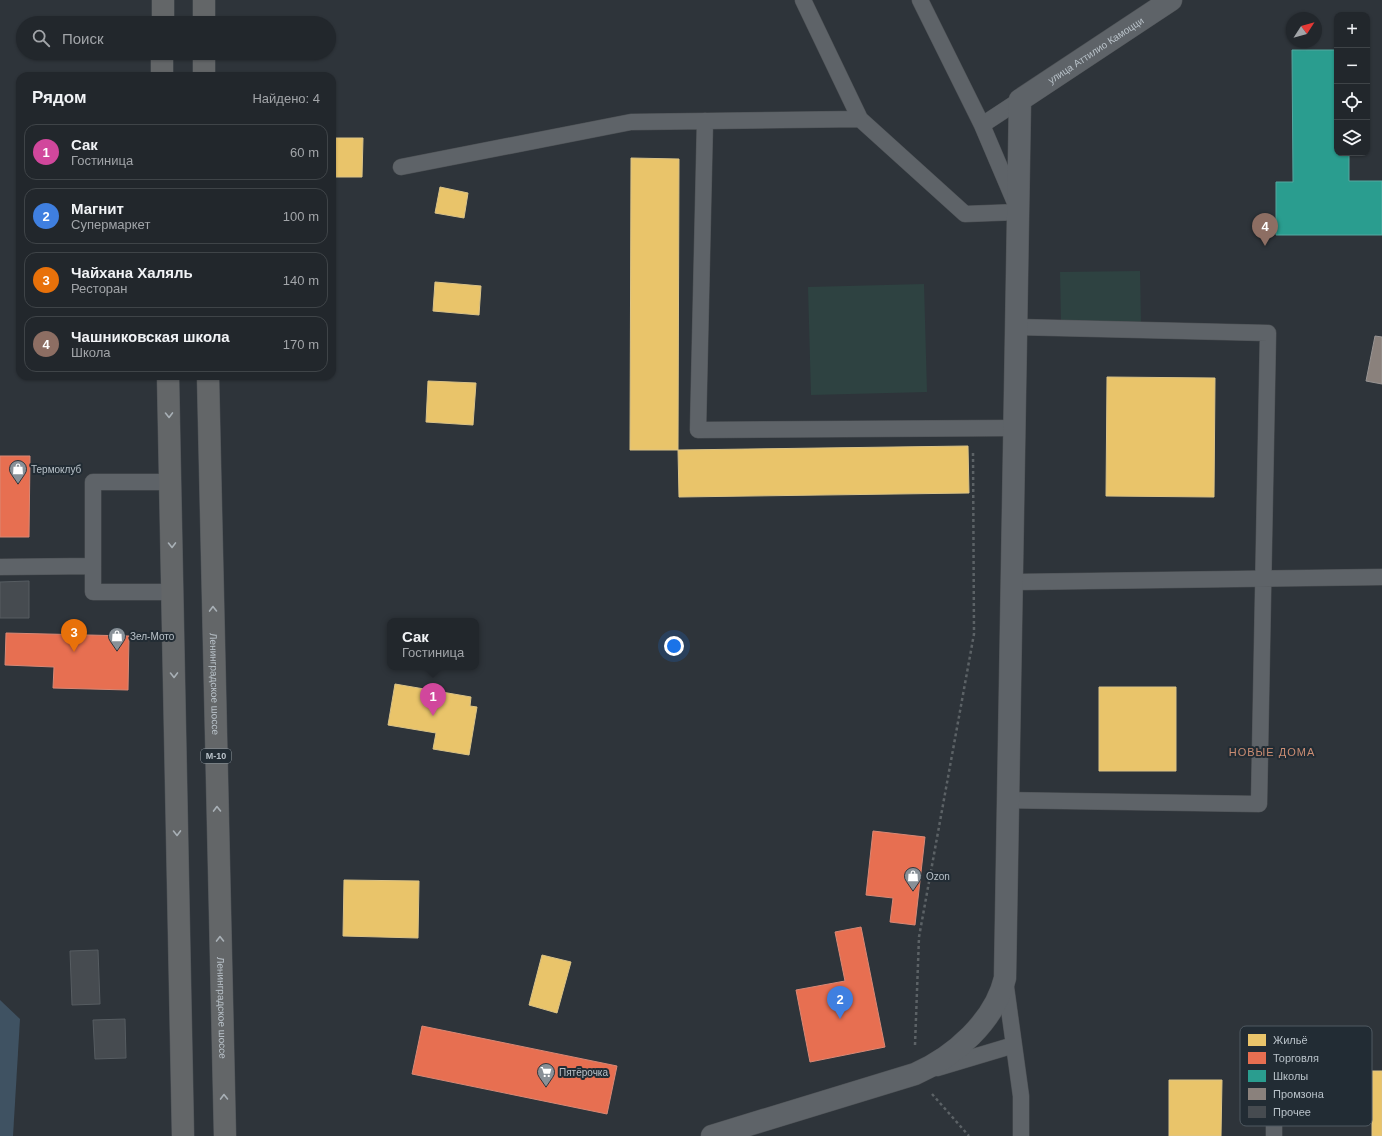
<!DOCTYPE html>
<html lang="ru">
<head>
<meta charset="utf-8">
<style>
  :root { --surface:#22272c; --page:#2e3338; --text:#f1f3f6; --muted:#a2a5a9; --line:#3f4448; --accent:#889097 }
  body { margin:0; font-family:Helvetica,sans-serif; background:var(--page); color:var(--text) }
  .controls { position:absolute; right:12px; top:12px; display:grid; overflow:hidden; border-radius:8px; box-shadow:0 1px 3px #0004 }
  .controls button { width:36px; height:36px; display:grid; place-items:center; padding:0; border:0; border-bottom:1px solid var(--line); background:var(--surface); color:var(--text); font:20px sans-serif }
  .compass { position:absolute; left:1286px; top:12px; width:36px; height:36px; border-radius:50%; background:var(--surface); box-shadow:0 1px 3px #0004; rotate:54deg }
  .you { position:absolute; left:674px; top:646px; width:14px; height:14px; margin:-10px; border:3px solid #fff; border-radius:50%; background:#1a73e8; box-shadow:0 0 0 6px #1a73e833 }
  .badge { display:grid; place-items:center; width:26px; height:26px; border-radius:50%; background:var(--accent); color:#fff; font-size:13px; font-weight:700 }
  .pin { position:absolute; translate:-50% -33px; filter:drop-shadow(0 1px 2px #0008) }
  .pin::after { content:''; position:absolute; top:21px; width:14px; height:12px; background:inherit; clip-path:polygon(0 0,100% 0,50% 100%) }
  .popup { position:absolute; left:387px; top:618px; width:92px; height:52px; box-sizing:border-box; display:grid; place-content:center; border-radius:8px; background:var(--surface); filter:drop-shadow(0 1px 3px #0005); font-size:13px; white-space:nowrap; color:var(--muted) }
  .popup b { font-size:15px; color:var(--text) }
  .popup::after { content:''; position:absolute; left:50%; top:100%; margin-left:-8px; border:8px solid transparent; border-top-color:var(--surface) }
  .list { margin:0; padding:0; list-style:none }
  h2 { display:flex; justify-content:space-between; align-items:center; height:52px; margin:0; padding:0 16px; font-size:17px }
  h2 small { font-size:13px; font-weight:400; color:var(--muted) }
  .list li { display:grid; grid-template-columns:26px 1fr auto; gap:12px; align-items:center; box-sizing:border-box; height:56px; margin:0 8px 8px; padding:0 8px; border:1px solid var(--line); border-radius:12px }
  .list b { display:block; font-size:15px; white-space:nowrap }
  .list p { margin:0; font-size:13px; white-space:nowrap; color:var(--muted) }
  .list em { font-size:13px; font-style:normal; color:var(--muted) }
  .icon { flex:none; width:22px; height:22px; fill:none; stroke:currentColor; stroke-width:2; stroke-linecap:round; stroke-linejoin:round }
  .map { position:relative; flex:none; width:1382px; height:1136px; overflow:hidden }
  .search { position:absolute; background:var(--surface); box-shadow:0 1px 3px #0004; left:16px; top:16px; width:320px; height:44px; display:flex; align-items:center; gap:10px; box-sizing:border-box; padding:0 14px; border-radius:22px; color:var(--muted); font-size:15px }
  .panel { position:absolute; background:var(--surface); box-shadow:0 1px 3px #0004; left:16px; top:72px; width:320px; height:308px; border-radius:12px }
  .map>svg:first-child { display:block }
</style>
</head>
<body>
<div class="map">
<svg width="1382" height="1136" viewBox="0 0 1382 1136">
  <rect width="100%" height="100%" fill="#2e343a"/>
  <path fill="#2e4241" d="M1140 271 1141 322 1061 323 1060 272Z
    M924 284 927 392 811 395 808 287Z"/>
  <path fill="#3f5262" d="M0 1000 20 1019 13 1136H0Z"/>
  <path fill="#e9c46a" stroke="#dbc386" d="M332 138H363L362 177H332Z
    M631 158 679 159 678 450H630Z
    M440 187 468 193 464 218 435 213Z
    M435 282 481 286 479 315 433 311Z
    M1107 377 1215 378 1214 497 1106 496Z
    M428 381 476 383 473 425 426 422Z
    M968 446 969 493 679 497 678 450Z
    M395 684 471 697 470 706 477 707 469 755 433 749 436 733 388 725Z
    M1099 687H1176V771H1099Z
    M344 880 419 881 418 938 343 936Z
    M542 955 571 962 557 1013 529 1005Z
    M1372 1071H1382V1136H1372Z
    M1169 1080H1222L1221 1136H1169Z"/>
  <path fill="#e76f51" stroke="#d98875" d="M0 456H30L29 537H0Z
    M6 633 129 636 128 690 53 688 54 667 5 665Z
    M873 831 925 837 915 925 890 922 893 898 866 895Z
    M861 927 885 1047 810 1062 796 990 845 981 835 932Z
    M422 1026 617 1066 607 1114 412 1074Z"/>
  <path fill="#2a9d8f" stroke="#55a8a0" d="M1292 50H1337V153H1349V181H1382V235H1276V182H1293Z"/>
  <path fill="#8a817c" stroke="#989493" d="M1375 336 1382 337V384L1366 381Z"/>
  <path fill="#464b50" stroke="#565c61" d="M29 581V618H0V582Z
    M98 950 100 1004 72 1005 70 951Z
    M125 1019 126 1058 95 1059 93 1020Z"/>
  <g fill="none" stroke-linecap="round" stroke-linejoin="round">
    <defs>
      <path id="lane" d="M803 0 860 119 965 214 1019 212 982 125 920 0
        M705 121 698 430 1015 428
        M982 125 1020 100
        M401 167 631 122 860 119
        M170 482H93V592H173
        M0 567 93 566
        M1012 582 1382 577
        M1008 800 1259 804 1268 333 1016 327
        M1005 980 1021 1096V1136
        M937 1068 1014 1045
        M1274 1083V1136"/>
      <g id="street">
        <path id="s1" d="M712 1136 915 1074C954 1057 995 1021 1005 978L1020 100 1171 0"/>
      </g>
      <g id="highway">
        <path d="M204 0V23"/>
        <path d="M163 23V0"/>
        <path d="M162 53V76"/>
        <path d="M204 53V76"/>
        <path d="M168 376 183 1136"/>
        <path id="s2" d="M208 376 225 1136"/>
      </g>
    </defs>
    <use href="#lane" stroke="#4c5054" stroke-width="17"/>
    <use href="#street" stroke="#4c5054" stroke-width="23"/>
    <use href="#highway" stroke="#4b5055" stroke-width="23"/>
    <path stroke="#5c6266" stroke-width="2.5" stroke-dasharray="3 3" stroke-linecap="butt" d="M915 1045 919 937 974 634 973 451
      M932 1094 969 1136"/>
    <use href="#lane" stroke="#5e6368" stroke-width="16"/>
    <use href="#street" stroke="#5e6368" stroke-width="22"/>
    <use href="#highway" stroke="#636668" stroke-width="22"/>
  </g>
  <defs><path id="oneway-chevron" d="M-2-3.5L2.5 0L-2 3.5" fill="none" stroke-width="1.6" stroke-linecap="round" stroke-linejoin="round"/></defs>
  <g stroke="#a8b0b6">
    <use href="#oneway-chevron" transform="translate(169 415) rotate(89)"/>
    <use href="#oneway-chevron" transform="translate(172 545) rotate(89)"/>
    <use href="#oneway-chevron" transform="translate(213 609) rotate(-91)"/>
    <use href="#oneway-chevron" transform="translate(174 675) rotate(89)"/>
    <use href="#oneway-chevron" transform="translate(217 809) rotate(-91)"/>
    <use href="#oneway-chevron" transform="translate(177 833) rotate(89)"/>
    <use href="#oneway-chevron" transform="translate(220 939) rotate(-91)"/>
    <use href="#oneway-chevron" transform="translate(224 1097) rotate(-91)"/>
  </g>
  <defs>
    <symbol id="shop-pin" viewBox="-11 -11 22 30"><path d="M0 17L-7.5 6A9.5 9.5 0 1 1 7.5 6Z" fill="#889097" stroke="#222c34"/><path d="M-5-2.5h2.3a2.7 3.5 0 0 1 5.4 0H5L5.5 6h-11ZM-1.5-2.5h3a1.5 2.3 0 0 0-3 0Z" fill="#fff"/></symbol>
    <symbol id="supermarket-pin" viewBox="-11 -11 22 30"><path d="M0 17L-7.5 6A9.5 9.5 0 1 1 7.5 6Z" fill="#889097" stroke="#222c34"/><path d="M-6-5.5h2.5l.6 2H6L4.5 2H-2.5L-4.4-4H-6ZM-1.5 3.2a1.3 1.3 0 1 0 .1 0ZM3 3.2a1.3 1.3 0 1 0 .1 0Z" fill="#fff"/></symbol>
  </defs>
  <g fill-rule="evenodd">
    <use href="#shop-pin" x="8" y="459" width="20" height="27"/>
    <use href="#shop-pin" x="107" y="626" width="20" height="27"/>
    <use href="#shop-pin" x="903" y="866" width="20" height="27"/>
    <use href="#supermarket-pin" x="536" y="1062" width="20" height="27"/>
  </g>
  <g text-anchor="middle" stroke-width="4" stroke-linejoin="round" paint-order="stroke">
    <rect fill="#222c34" stroke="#8c959c" stroke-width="1" x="201" y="749" width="30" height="14" rx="3"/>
    <g font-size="9" font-weight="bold" fill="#b9c2c9">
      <text x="216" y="759">М-10</text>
    </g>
    <g font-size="10" fill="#b9c2c9" stroke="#222c34">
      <text dy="4" stroke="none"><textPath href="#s1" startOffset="1317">улица Аттилио Камоцци</textPath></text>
      <text dy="4" stroke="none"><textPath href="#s2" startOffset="308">Ленинградское шоссе</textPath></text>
      <text dy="4" stroke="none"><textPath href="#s2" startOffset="632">Ленинградское шоссе</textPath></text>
    </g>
    <g font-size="10" fill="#b9c2c9" stroke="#222c34" text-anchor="start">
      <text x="31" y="473">Термоклуб</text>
      <text x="130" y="640">Зел-Мото</text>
      <text x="926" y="880">Ozon</text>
      <text x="559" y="1076">Пятёрочка</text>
    </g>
    <g font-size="11" letter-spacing="1" fill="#cb8d73" stroke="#222c34">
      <text x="1272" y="756">НОВЫЕ ДОМА</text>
    </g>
  </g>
  <rect x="1240" y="1026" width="132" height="100" rx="6" fill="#222c34" stroke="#4f5961" stroke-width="1"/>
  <rect x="1248" y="1034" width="18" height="12" fill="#e9c46a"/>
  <rect x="1248" y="1052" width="18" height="12" fill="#e76f51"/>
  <rect x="1248" y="1070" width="18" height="12" fill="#2a9d8f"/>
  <rect x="1248" y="1088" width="18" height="12" fill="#8a817c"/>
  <rect x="1248" y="1106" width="18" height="12" fill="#464b50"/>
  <g font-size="11" fill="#b9c2c9">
    <text x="1273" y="1044">Жильё</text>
    <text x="1273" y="1062">Торговля</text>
    <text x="1273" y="1080">Школы</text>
    <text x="1273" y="1098">Промзона</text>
    <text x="1273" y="1116">Прочее</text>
  </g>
</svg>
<div class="controls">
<button>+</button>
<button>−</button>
<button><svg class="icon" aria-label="locate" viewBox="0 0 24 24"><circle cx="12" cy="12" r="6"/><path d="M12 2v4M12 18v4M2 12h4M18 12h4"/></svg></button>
<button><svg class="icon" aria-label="layers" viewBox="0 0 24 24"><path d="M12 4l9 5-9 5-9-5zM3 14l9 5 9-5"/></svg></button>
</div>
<svg class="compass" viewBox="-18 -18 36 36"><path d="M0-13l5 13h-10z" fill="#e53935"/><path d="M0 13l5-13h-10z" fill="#a2a5a9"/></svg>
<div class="you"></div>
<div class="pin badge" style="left:433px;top:716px;background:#d1479c">1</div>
<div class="popup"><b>Сак</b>Гостиница</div>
<div class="pin badge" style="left:840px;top:1019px;background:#3f7fe0">2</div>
<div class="pin badge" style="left:74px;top:652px;background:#e8710a">3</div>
<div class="pin badge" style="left:1265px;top:246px;background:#8d6e63">4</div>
<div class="search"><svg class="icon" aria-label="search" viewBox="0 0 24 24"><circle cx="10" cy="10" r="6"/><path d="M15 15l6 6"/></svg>Поиск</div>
<section class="panel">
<h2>Рядом<small>Найдено: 4</small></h2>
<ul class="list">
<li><span class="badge" style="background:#d1479c">1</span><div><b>Сак</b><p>Гостиница</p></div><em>60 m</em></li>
<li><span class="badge" style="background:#3f7fe0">2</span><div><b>Магнит</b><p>Супермаркет</p></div><em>100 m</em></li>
<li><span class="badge" style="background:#e8710a">3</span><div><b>Чайхана Халяль</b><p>Ресторан</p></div><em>140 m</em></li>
<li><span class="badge" style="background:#8d6e63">4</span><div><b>Чашниковская школа</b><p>Школа</p></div><em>170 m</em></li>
</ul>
</section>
</div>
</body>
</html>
